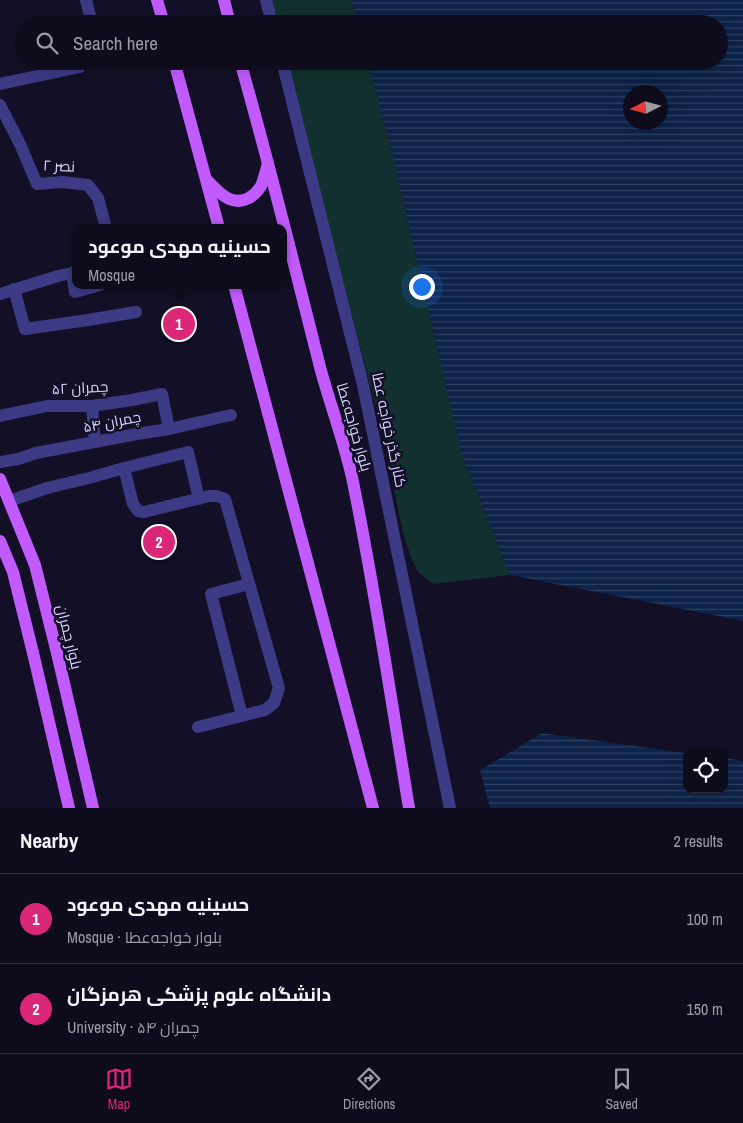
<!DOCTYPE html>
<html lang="en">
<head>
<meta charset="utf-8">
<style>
  :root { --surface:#0e0b1c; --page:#1c1929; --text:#f1f3f6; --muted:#9b9ba3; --line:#2e2b3b; --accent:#db2777 }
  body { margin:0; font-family:"Archivo Narrow",Cairo,sans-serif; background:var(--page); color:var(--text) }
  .controls { position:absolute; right:15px; bottom:15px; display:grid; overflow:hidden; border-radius:10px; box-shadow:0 5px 20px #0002 }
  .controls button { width:45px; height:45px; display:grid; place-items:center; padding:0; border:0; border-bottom:1px solid var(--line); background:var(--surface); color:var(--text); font:25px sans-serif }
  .compass { position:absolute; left:623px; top:85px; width:45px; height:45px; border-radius:50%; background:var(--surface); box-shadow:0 5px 20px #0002; rotate:264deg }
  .you { position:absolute; left:421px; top:286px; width:18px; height:18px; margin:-12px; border:4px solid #fff; border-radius:50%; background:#1a73e8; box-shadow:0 0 0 8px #1a73e833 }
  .badge { display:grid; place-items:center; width:32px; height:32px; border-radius:50%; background:var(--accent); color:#fff; font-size:16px; font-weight:700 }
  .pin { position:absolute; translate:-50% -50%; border:2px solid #fff; box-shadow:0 1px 5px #0006 }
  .popup { position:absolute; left:72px; top:224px; width:215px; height:65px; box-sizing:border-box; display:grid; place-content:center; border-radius:10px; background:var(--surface); filter:drop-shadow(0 1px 4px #0005); font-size:16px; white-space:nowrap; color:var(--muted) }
  .popup b { font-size:19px; color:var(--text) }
  .popup::after { content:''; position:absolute; left:50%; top:100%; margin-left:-10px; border:10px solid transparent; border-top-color:var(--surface) }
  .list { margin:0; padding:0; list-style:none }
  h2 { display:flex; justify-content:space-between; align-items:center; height:65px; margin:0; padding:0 20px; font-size:21px }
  h2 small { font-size:16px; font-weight:400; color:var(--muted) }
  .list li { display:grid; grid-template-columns:32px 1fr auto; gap:15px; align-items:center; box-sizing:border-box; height:90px; padding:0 20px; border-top:1px solid var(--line) }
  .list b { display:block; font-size:19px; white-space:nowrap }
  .list p { margin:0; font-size:16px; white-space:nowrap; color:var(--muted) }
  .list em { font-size:16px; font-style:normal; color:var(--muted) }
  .icon { flex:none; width:28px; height:28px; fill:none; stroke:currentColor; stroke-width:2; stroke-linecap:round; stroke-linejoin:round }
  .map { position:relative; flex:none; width:743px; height:808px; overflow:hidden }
  .search { position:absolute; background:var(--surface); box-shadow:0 5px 20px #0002; left:15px; right:15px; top:15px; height:55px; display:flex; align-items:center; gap:12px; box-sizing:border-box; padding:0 18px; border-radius:28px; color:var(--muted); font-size:19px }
  .sheet { height:245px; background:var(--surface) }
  nav { display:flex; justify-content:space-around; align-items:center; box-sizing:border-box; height:70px; border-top:1px solid var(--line); background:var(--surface); font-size:14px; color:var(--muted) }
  nav a { display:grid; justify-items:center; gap:2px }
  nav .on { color:var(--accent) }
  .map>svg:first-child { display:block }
</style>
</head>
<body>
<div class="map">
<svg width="743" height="808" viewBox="0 0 743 808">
  <defs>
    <pattern id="water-rules" width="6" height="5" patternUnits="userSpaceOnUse" patternTransform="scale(1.25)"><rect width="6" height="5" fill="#0c2248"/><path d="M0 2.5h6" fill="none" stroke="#2f4163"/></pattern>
  </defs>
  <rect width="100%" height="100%" fill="#130f26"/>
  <path fill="#12302f" d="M269 0H352L358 24H275Z
    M285 61H368L391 148 462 454 510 575 433 584 418 572 410 555 403 533 388 460 386 445Z"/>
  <path fill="url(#water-rules)" fill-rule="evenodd" d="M352 0H743V621L510 575 462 454 391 148 368 61H719V24H358ZM630 92H660V122H630Z
    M542 733 687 753V789H724V758L743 761V808H490L480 770Z"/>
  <path fill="#130f26" d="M507 575 743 621V623L509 577Z
    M542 730 687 750 689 752H687V753L542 733 480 770V768Z"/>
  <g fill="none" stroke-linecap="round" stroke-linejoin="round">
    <path stroke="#3d3a85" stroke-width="12" d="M86 0 92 24
      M266 0 272 24
      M282 61 363 385 450 808
      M0 84 80 67
      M0 105 20 144 37 184 62 182 88 185 98 198 106 228
      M72 273 75 292 100 285
      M14 289 25 329 88 320 136 312
      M0 294 58 276 72 273 75 271
      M92 406 95 442
      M0 416 47 406H92L132 400 162 394 169 429
      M0 462 18 459 36 453 137 434 169 429 231 415
      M124 468 188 452 199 499
      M9 501 47 488 89 478 124 468 133 504 138 511 144 512 209 496H217L225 499 279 688 274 703 265 710 198 727
      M242 716 211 594 249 584"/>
    <path stroke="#c25bff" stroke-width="12" d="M157 0 164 24
      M224 0 230 24
      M174 61 219 228
      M240 61C269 162 294 265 320 367 330 405 345 443 353 482 375 590 391 699 409 808
      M208 181C219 193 232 207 249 198 254 195 258 191 261 186 264 179 266 171 268 163
      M234 285 373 808
      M0 479 35 565 57 653 93 808
      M0 541 13 572 34 657 69 808"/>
  </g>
  <g text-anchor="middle" stroke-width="5" stroke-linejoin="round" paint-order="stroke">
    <g font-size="15" fill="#d9d4ff" stroke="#130f26">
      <text transform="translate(59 166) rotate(3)" y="5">نصر ۲</text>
      <text transform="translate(80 388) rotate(-3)" y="5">چمران ۵۲</text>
      <text transform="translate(112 422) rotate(-11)" y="5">چمران ۵۴</text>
      <text transform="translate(354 427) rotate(74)" y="5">بلوار خواجه‌عطا</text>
      <text transform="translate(389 430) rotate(78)" y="5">کنار گذر خواجه عطا</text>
      <text transform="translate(69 637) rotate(76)" y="5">بلوار چمران</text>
    </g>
  </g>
</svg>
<div class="controls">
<button><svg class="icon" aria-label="locate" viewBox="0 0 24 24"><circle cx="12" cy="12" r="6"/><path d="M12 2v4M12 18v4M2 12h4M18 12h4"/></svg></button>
</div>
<svg class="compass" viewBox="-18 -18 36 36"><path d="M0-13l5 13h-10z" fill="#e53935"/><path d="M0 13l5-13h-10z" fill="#9b9ba3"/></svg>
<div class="you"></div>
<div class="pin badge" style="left:179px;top:324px">1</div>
<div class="popup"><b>حسینیه مهدی موعود</b>Mosque</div>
<div class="pin badge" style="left:159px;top:542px">2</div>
<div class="search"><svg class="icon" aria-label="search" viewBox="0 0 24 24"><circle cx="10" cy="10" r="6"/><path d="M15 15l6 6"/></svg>Search here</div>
</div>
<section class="sheet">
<h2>Nearby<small>2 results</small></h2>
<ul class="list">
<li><span class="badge">1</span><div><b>حسینیه مهدی موعود</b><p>Mosque · بلوار خواجه‌عطا</p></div><em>100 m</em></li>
<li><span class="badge">2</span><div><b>دانشگاه علوم پزشکی هرمزگان</b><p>University · چمران ۵۴</p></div><em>150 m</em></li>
</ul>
</section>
<nav>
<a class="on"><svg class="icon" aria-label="map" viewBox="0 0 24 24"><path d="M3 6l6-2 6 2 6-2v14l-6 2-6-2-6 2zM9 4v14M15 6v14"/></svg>Map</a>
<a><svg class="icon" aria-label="directions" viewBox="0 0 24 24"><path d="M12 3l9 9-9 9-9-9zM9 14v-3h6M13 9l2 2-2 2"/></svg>Directions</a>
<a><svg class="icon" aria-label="saved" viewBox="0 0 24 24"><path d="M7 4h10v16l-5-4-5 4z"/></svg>Saved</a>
</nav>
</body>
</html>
